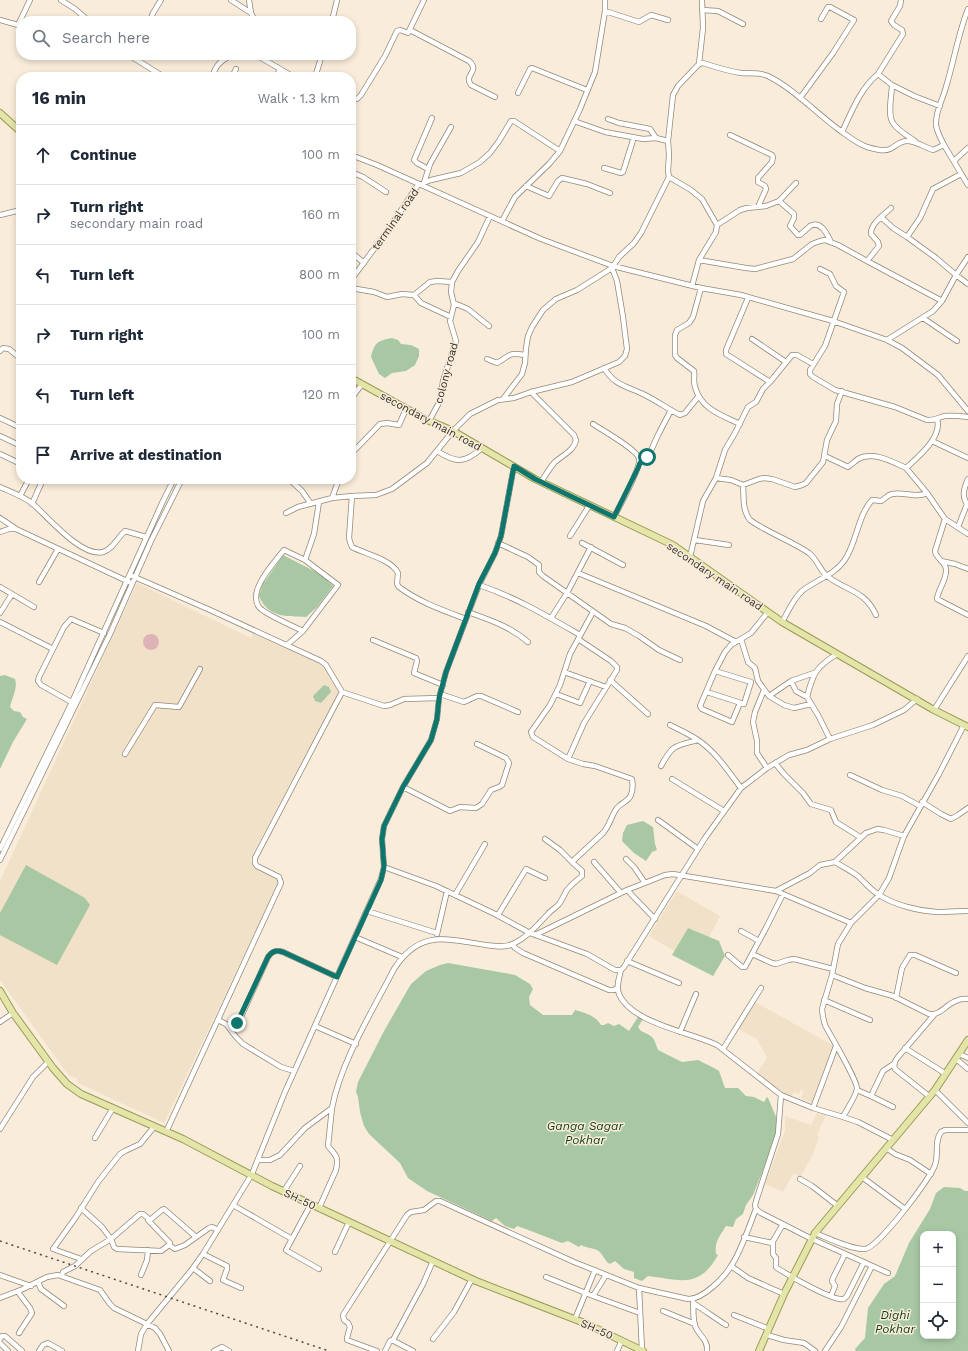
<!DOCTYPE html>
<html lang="en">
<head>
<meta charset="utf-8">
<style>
  :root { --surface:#fff; --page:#f6f6f7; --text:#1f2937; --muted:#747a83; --line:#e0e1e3 }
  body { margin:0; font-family:"Work Sans",sans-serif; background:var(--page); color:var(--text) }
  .controls { position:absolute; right:12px; bottom:12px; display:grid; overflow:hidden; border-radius:8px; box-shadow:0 2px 6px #0003 }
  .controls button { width:36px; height:36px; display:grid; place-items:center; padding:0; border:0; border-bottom:1px solid var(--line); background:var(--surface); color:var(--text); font:20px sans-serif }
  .stop { position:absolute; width:12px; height:12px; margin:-9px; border:3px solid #0f766e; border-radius:50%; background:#fff }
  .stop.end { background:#0f766e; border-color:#fff; box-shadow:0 1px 4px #0008 }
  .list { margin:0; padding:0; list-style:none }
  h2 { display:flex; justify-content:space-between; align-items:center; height:52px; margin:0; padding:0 16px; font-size:17px }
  h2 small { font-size:13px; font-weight:400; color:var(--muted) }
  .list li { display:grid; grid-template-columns:26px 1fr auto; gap:12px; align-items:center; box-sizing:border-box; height:60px; padding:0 16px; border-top:1px solid var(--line) }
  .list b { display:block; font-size:15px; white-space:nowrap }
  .list p { margin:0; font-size:13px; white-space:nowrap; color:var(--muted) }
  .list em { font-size:13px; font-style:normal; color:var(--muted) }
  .icon { flex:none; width:22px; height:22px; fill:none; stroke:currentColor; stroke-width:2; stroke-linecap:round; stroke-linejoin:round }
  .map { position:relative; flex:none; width:968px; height:1351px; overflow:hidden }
  .search { position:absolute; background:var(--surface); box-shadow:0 2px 6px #0003; left:16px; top:16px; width:340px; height:44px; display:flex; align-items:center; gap:10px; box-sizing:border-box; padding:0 14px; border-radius:16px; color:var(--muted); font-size:15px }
  .panel { position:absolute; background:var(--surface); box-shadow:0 2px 6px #0003; left:16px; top:72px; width:340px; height:412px; border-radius:16px }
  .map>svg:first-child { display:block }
</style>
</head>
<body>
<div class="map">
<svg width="968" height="1351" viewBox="0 0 968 1351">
  <rect width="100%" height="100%" fill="#f9ecda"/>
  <path fill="#f2e1c9" d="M137 583 251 638 253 633 317 662 324 667 339 693 250 860 256 867 277 878 278 884 164 1123 78 1083 77 1078 69 1076 0 980V881Z
    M677 891 720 916 709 937 688 928 674 951 649 936Z
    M755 1002 834 1046 813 1103 801 1098 804 1091 801 1089 799 1094 794 1092 791 1097 782 1093 757 1073 767 1058 757 1039 738 1029Z
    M817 1113 826 1115 817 1135 819 1138 812 1156 801 1176 793 1174 783 1192 765 1184 785 1131V1116L811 1125Z"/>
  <path fill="#deb3b6" d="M143 642a8 8 0 1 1 16 0a8 8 0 1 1-16 0Z"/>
  <path fill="#a8c8a4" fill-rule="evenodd" d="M392 338 398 340 401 344 411 345 419 349V356L415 365 406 371 392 373 385 378 379 374 371 357C375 342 377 341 392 338Z
    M283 555 320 574 333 586 317 607 306 617C286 616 268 618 259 596L263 584Z
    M5 675 15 679C18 688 12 698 10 707L14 711 20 712 23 717 27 719 13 742 0 769V676Z
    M324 685 329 687 331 692 321 703 315 701 313 696Z
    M643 821 653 827 655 844 657 850 652 852 646 861 634 853 622 841 623 833 627 825Z
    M26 865 85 898 90 905 57 965 0 935V913Z
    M688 928 719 941 725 956 713 976 672 955Z
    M448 963 515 975 530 984 533 989 529 997 530 1005 543 1015H572L575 1010C585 1013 595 1015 601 1025H604L608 1023 614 1026 619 1024 629 1031 638 1017 641 1016 643 1019 638 1027 641 1031C654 1037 653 1036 658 1050L682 1062 698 1060 714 1068 719 1071 725 1088H738L746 1096 754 1097 764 1102 767 1097 768 1098 777 1119 776 1132 772 1148 753 1195 746 1205 743 1214 736 1219 733 1227 726 1226C720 1236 714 1242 716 1254L718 1255C699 1289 681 1280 648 1276L642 1281 634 1278V1272L624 1269 615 1261 610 1264C604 1261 603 1253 597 1250 593 1248 586 1248 581 1245L579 1247 568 1241 562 1243 523 1228 517 1226 514 1229 505 1226 496 1218 492 1221 427 1191 408 1178 400 1163 369 1134 364 1126 360 1112 358 1097 356 1092 358 1082 384 1031 411 984 426 971 440 965Z
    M944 1187 960 1188 965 1191H968V1351H856L855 1349 865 1338 868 1308 884 1284 895 1276 909 1243 930 1209 936 1193ZM923 1234H953V1336H923Z"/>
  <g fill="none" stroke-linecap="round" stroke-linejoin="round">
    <defs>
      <path id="minor" d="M61 0 75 9 89 21
        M231 0 251 13
        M249 0 251 13 255 21
        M702 10 718 11 743 24
        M605 11 639 22 651 15 668 20
        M0 20 18 25 30 0
        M150 21 153 13 161 0
        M332 21 337 0
        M410 30 469 61C481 72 463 74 471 85L495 97
        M129 55 164 77
        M256 55 294 77
        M699 64 703 28 702 0
        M878 74 903 34 902 30 894 25 891 21 900 6 901 0
        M212 77C216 65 220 61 232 55
        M232 77 236 69
        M276 77 280 69
        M315 77 322 55
        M892 85 914 96 940 106
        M518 93 530 69 532 68 587 90
        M800 98 833 53 854 20 830 7H828L821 19
        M351 99H357L361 95 385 56 397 31 400 30 408 33 424 0
        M608 119 619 123 650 129 656 138
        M574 121 605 132 643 139 656 138 668 141
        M842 132C852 111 860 89 878 74L892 85C892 94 887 115 893 123 898 131 908 136 915 141
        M730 135 772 155 773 157 772 162 758 178V182L765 186 766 189 758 207
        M351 140 353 144 352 155
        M944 145C941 139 937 132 936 125 935 112 943 99 946 87 954 61 958 34 968 9
        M351 155 377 165 541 239 613 266 701 288 741 295 833 321 887 340 902 348 938 375 968 411
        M954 161 968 148
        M604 168 621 173 623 172 634 137
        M428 169 417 163 414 160 432 118
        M351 172 363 177 386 192
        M961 174 933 189 920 218 907 237 936 258 956 275 968 257
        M424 183 430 164 451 127
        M526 186 549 196 558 181 562 178 587 184 610 193
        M779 201 794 214V218L790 226 798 235H800C803 232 807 229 810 226 821 220 827 234 831 242
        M0 215 21 210
        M881 217 893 228 907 237
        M502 221 515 197 549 164 560 151 580 109 595 72 605 11V0
        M717 225 740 210 747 208 766 206 779 201 796 183
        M351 252 364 263
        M699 260 746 268 755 269 793 259 812 244 820 241 825 240 838 245 867 261 942 301
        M867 261 879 246 878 242 871 234C870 224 884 215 891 208
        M820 269 830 274 836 286 844 292 825 346 810 370V374L813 377 835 390 895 407 927 420C934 421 939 417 945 416 953 415 961 416 968 417
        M351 280 388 230 418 185 431 180 461 173 480 162 490 153 499 141 511 121H514L560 151
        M692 286 699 260 716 232 717 225 702 199 691 190 669 177 668 171 669 155 668 141 673 95 678 86 699 64 703 63C715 67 728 71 741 73 750 74 760 72 768 76 794 89 815 112 838 129 848 136 856 143 867 147 874 149 883 152 890 149 896 146 900 141 907 141 916 141 924 147 933 150L944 145 968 185
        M351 288 374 292 387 297 402 294 414 295 430 282 437 281 452 282
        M701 288 693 317 689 323 677 330 675 335V355L677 358 694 371C695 376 693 381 695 387 701 409 721 415 740 424
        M414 295 421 303 451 317
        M748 298 726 350V354L770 382
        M454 303 468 309 489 326
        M923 318 957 341
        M752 339 786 362
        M887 340 933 311 942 301 956 275 968 284
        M0 351 3 348 9 349 21 359
        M487 359 497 363C511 355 508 352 525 355
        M604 368C615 386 627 386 645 395 657 401 668 409 680 415L685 413 698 397
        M531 392 574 435 576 440C574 451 561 456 554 463 549 469 545 476 541 482
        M351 399 362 384
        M503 399 522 374 525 363 526 348 528 336 532 327 543 310 556 299 577 290 612 268 619 257 634 243 641 233 669 177
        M0 418 21 428
        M937 419C943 437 917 458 906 468L927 493 945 519 968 534
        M429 421 440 401 443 381 456 341 450 321 454 305 451 292 452 282 458 271 478 242 490 216
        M593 424C602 430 636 449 639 458 642 466 619 507 614 517
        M0 436 21 446
        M932 441 968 458
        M437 451C456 463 464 464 482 448
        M0 454 21 464
        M351 454 380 424 387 423 399 425 406 409
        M825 456 848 467C851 465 854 462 858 459 873 451 891 461 906 468
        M640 463 649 455 658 435 671 410
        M716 478 731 480 743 485 759 479 764 478 772 479 795 487 802 485 806 483 823 462 827 440 836 421 837 404 842 391
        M289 479 302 491 311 504
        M968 479C964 488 961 497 968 505
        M743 485C744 496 742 510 750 520 768 533 790 540 809 553 818 560 820 571 827 576 846 591 865 590 876 615
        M0 487C11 492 23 496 33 504 48 517 82 558 103 552 113 549 118 537 125 531L146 537
        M20 496 29 479
        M352 496 349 538 350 542 352 547C365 554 391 559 398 573L397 584 399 587C419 602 442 610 466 619
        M332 498 339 479
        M32 504 43 479
        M286 513 298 507 332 498 352 496 376 495 392 489 427 463 453 431 470 414 498 400 514 398 531 392 572 382 619 362 625 356 627 349 623 317 617 281 612 268
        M0 518 15 528
        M945 519 935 551C936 559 945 561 946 569 947 580 938 589 937 599L968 615
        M958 527 967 504
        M0 532 9 529H16L129 582
        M570 536 589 506
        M695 540 729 545
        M498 543 528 557 539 565V572L543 576 611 624 625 628 639 636 659 650 680 660
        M582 543 623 565
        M690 557 703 501 716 478 725 450 735 433 748 407 756 402 763 389 770 382 792 355H797L813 364
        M305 560 284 550C274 563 247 591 259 607 264 614 293 626 303 631L338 585 305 560 314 534 319 502
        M941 561 955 564 968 569
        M578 573 706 626 736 642
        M130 575 210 610 321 661 326 665 342 692 255 858V863L257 866 279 877 281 883 166 1132
        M39 582 58 549
        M479 585C515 597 547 616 580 635
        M0 587 34 607
        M468 612C490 620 511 627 528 642
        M0 613 12 594
        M551 618 567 593 591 547
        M0 622 53 649
        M782 622C788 612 793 599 802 591 816 580 834 575 844 561 857 543 857 517 872 500L881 501C885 499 887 495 892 494 903 491 915 499 927 493
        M741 639 748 662 755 668 758 681 769 696 784 705 794 708 811 704
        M373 640 416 658 417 661 414 673 443 685
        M287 645 303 631
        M564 672 606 687
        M610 680 648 714
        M791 681 796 691 807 697
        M764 690 755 712 753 722 757 741V753L767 768
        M342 692 384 706 390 705 404 699 439 698
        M707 692 744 704 751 682 715 671
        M440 694 464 702 477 696H481L518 712
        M556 694 580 703 590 681
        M769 696 791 681 814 673
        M73 703 41 685 38 681 39 677 64 627 71 619 104 633
        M740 703 732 722 702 709 700 706 715 671 725 652 731 645 751 633 768 612
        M934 710 968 656
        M670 725C680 730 689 734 698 740 716 752 728 771 741 788
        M830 739 818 715 807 697C813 673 816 667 837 654
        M125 754 155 705 179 707 200 669
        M568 759 584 723 617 670V667L611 661 578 639
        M775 763 784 774 803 793 811 804 831 810 836 822 860 837
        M661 766C673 744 675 746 698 740
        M850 775 882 790 902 796 920 806
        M672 779 724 811
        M403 787 450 811 460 807 476 808 482 804 491 790 499 787 502 785 509 763 506 758 477 744
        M922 802 941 814 951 819 958 815 968 808
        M658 820 698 849
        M545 839 560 850 573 863
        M0 849 72 702 163 501 174 479
        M626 859 634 867 645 883
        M0 860 110 634 151 541 182 479
        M594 862 621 893
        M835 862C843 867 852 871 859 877 865 883 871 890 879 895 895 905 918 911 937 912 947 912 958 911 968 911
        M384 867 436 886 495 914 530 933 587 954 615 970H621L624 967 705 838 741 788 767 768 789 755 807 750 830 739 873 725 904 710 917 699
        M627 890 655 919
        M776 891 810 873 820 865 835 862 866 833 877 829 884 830 904 836
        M455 895 485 844
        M367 911 437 933
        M498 915 526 869 545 878
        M851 923 879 895 889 878 904 836 939 774 964 725
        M741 931 759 941
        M437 934 447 891
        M535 935 627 890 665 875 673 874 776 891 851 923 838 944 832 975 822 1009 823 1017 825 1025C830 1035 858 1081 857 1089 856 1096 847 1109 843 1117
        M355 937 402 957
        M512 944 515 948 523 953 609 990H614L618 987
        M752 954 772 963 776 964 788 960 794 959 833 969
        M728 955 742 967H745L766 928 783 894
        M627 961 679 983
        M621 970C619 978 616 987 619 994 631 1023 690 1032 717 1045L781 1095 813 1108 843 1117 858 1122 893 1140
        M832 975 865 988 893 996 929 1014C942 1017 949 997 968 999
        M896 998 902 968 910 955H915L956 973
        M824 1000 870 1020
        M218 1020 226 1024 236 1037 243 1044 281 1067 294 1071
        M0 1022 13 1013
        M315 1026 356 1044
        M230 1028 233 1027 240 1019 268 957C272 951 276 950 283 952L337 977
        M680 1032 696 994
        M905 1048 946 1074
        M723 1049 761 988
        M959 1054 968 1058
        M956 1059 968 1069
        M857 1090 873 1097 893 1107
        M935 1090 968 1123
        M781 1095 778 1134 757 1198 755 1205 756 1209 761 1213 812 1239 888 1273
        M871 1096 883 1071 895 1063
        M930 1097 895 1069C893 1064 895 1061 898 1057L934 1015
        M813 1108 836 1046
        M0 1129 33 1077 48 1062
        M95 1138 113 1108
        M886 1148 895 1154 910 1160 931 1174
        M258 1160H270L280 1155 305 1128 332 1108C341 1061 372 1012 394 969 420 929 446 939 486 945 495 946 505 948 513 944 528 937 537 925 548 914 551 910 556 908 559 904 562 900 564 895 567 890 571 885 577 880 582 876V871L573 863 574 860 603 833C610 825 611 816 617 808 621 803 629 801 631 795 633 790 633 785 632 779L595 766 583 764 568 759 533 737 531 732 550 705 560 685 570 654 593 612
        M862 1177 905 1209
        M800 1179 812 1186 838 1206
        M284 1191 300 1166
        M311 1204 286 1250 289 1252 319 1269
        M233 1205 292 1239
        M81 1208 102 1227 111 1239 140 1214H143L150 1220 162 1210 164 1209 196 1237
        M319 1208 336 1170C339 1156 336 1156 328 1146L332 1108
        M148 1220 170 1243
        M815 1233C828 1238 852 1250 865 1249 878 1248 931 1178 935 1165 939 1155 934 1141 941 1132L945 1130H968
        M744 1237 772 1243 783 1224
        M773 1242V1254L776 1258V1267L777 1268C788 1275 834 1302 844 1299L847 1296 864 1262
        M335 1252 349 1222
        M203 1254 227 1266V1269L223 1280 241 1288
        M81 1259 53 1249 76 1217 98 1182 120 1154 125 1151 140 1144 154 1127
        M731 1266 748 1278 784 1294
        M193 1268 210 1281
        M0 1275 31 1286
        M62 1275 63 1272 75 1266 91 1251 111 1239 114 1247 117 1249 161 1251 169 1245 175 1249 185 1245 209 1228 212 1227 218 1230
        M141 1275 147 1260 148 1250
        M546 1277 593 1296 640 1313
        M38 1282 41 1289 64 1306
        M639 1288 642 1350
        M18 1292 30 1308 32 1313 19 1333
        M593 1296 606 1275
        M831 1296 835 1286 832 1281 833 1278 845 1254
        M0 1298 23 1289 47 1277 58 1275 100 1290 110 1304 114 1308 155 1328 160 1334 169 1351
        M693 1300C694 1308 692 1321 696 1328 700 1336 708 1340 707 1351
        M693 1303C704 1310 715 1318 726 1325
        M663 1311 695 1324
        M734 1315 769 1329
        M575 1319 595 1270
        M767 1335 784 1340 804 1343 815 1351
        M0 1339 2 1336H5L22 1351
        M433 1339 454 1312 472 1279
        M393 1340 423 1284 433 1261
        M0 1343 8 1351
        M39 1351 43 1345 48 1343 62 1351
        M138 1351 141 1334 147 1324 190 1272 203 1254 252 1174 285 1092 381 879 384 867 382 839 384 826 403 787 431 740 437 719 439 698 446 672 479 585 495 553 501 536 514 466
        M214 1351 222 1347 229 1351
        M377 1351 347 1340V1338L350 1327 348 1323 344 1320 343 1315 407 1215 411 1212 424 1210 436 1201H440L574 1262 639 1288 688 1299C702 1300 724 1278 731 1266 741 1252 749 1226 756 1209
        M385 1351 390 1341 392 1340 413 1351
        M617 1351 622 1340
        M825 1351 841 1327 872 1266"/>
      <path id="major" d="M0 113 21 132
        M351 378 425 419 453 431 535 479 673 545 782 622 934 710 968 727
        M0 991 13 1013 53 1068 67 1084 81 1094 183 1139 272 1186 476 1281 587 1324 643 1351
        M759 1351 784 1294 815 1233 935 1090 968 1040"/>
    </defs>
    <use href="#minor" stroke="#938877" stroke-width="6"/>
    <use href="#major" stroke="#9b9b57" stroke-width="8"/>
    <use href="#minor" stroke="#fff" stroke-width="4.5"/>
    <use href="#major" stroke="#e4e5a9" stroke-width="6"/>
    <path stroke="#4f4941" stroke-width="1.5" stroke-dasharray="2 4" stroke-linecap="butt" d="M0 1241 329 1351"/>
  </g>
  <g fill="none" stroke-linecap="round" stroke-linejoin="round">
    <path stroke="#0f766e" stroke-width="5" d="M237 1023 268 957C272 951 276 950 283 952L337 977 381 880 384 867 382 839 384 826 403 787 431 740 437 719 439 698 446 672 479 584 495 553 501 536 514 466 535 479 614 517 638 468 640 463 647 457"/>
  </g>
  <g text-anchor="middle" stroke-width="3" stroke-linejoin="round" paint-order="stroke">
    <g font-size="11" fill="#353029" stroke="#f9ecda">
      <text transform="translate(395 219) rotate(-55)" y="4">terminal road</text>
      <text transform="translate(446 373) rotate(-75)" y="4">colony road</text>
      <text transform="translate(431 421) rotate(28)" y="4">secondary main road</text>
      <text transform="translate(715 576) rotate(34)" y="4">secondary main road</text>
      <text transform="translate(300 1199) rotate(25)" y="4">SH-50</text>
      <text transform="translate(597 1329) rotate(24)" y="4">SH-50</text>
    </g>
    <g font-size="12" font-style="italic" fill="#0f3d0c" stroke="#f9ecda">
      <text x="585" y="1130">Ganga Sagar<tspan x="585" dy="14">Pokhar</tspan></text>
      <text x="895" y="1319">Dighi<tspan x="895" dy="14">Pokhar</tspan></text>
    </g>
  </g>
</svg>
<div class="controls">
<button>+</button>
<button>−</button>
<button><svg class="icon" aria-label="locate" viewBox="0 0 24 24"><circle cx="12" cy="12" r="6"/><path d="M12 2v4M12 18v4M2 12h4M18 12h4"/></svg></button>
</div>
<div class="stop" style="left:647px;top:457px"></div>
<div class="stop end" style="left:237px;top:1023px"></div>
<div class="search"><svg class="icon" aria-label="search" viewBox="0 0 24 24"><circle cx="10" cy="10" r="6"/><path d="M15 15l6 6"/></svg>Search here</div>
<section class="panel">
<h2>16 min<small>Walk · 1.3 km</small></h2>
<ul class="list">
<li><svg class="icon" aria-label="ahead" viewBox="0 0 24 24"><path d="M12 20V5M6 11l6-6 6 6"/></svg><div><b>Continue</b></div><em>100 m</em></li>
<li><svg class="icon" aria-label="right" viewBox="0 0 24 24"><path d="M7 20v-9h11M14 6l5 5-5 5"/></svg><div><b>Turn right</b><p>secondary main road</p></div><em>160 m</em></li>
<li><svg class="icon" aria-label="left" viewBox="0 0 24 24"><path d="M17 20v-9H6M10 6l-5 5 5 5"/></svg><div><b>Turn left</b></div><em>800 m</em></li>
<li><svg class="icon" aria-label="right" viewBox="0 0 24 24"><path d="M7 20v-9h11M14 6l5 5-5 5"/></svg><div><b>Turn right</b></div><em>100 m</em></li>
<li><svg class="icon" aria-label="left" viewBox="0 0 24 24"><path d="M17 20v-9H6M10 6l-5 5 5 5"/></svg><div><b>Turn left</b></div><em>120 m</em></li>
<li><svg class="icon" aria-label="arrive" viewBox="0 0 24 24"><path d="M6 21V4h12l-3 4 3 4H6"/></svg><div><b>Arrive at destination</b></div></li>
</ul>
</section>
</div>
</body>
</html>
